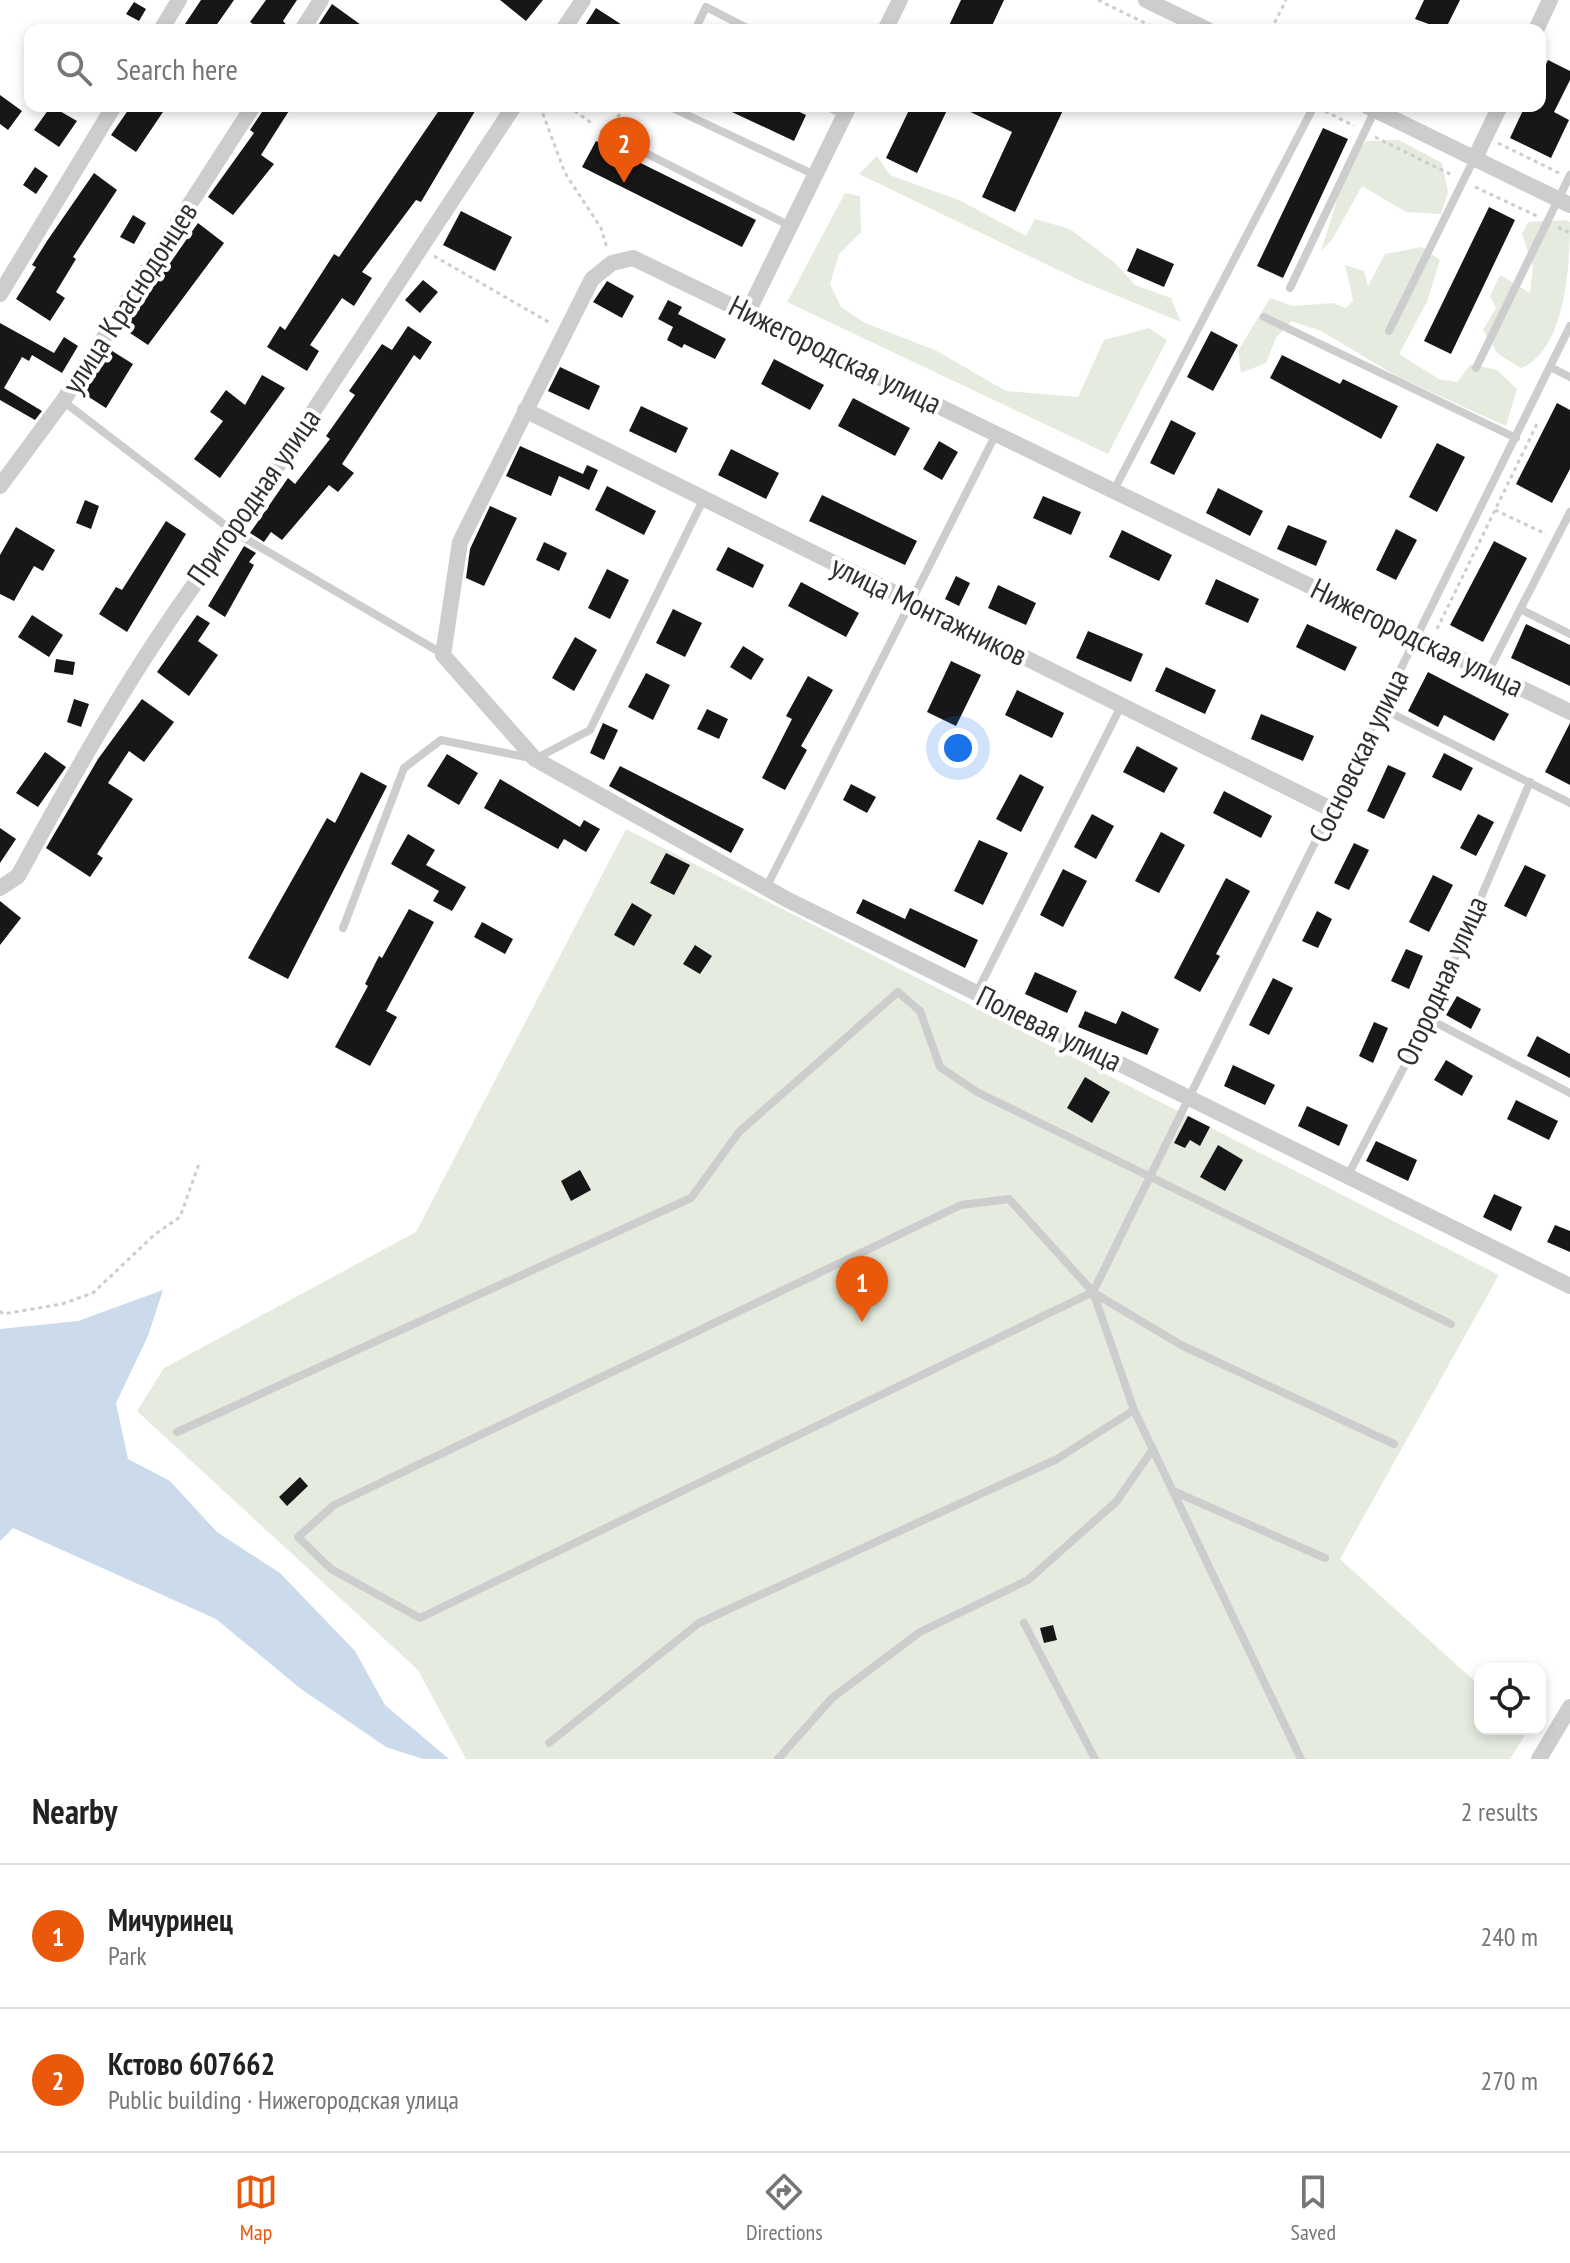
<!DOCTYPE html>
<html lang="en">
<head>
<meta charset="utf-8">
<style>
  :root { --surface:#fff; --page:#f2f2f2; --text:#222; --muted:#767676; --line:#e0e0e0; --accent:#ea580c }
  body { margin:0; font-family:"PT Sans Narrow",sans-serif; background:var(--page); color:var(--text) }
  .controls { position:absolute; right:24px; bottom:24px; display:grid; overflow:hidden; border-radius:16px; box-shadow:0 4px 12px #0003 }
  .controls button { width:72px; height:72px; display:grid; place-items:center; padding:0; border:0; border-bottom:2px solid var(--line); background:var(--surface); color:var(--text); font:40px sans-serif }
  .you { position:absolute; left:958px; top:748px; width:28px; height:28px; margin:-20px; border:6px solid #fff; border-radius:50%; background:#1a73e8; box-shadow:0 0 0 12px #1a73e833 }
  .badge { display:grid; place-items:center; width:52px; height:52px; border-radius:50%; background:var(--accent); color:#fff; font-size:26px; font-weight:700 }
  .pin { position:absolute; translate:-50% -66px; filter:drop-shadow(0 2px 4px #0008) }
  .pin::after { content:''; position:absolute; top:42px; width:28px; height:24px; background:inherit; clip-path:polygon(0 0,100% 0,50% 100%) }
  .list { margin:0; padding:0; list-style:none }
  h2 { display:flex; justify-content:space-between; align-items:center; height:104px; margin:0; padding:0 32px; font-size:34px }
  h2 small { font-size:26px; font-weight:400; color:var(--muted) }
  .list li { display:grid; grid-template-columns:52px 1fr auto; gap:24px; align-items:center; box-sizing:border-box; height:144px; padding:0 32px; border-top:2px solid var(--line) }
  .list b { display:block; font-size:30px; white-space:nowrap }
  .list p { margin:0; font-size:26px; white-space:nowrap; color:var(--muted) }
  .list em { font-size:26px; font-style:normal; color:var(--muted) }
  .icon { flex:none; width:44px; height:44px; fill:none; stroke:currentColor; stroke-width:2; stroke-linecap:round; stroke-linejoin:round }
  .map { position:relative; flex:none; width:1570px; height:1759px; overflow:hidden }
  .search { position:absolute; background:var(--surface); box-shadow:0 4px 12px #0003; left:24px; right:24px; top:24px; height:88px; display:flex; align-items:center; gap:20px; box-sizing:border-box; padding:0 28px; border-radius:16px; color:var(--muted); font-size:30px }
  .sheet { height:392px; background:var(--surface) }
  nav { display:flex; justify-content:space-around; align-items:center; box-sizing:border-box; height:112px; border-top:2px solid var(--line); background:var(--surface); font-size:22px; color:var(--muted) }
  nav a { display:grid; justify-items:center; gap:4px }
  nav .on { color:var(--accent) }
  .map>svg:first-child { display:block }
</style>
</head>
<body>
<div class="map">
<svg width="1570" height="1759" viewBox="0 0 1570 1759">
  <rect width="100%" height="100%" fill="#fff"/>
  <path fill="#e5ecdf" d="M1399 140 1442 163 1448 192 1441 214 1406 212 1362 186 1332 240 1321 251 1350 158 1367 141Z
    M877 156 890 175 961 201 1026 236 1035 219 1070 229 1115 263 1135 285 1171 298 1181 322 1081 281 859 174Z
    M845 193 860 196 861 232 839 254 830 284 841 307 865 323 935 350 1006 391 1078 397 1104 340 1149 328 1167 340 1108 454 787 302Z
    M1565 220 1570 222C1570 264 1566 350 1521 368L1498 354 1483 330 1496 308 1490 296 1500 275 1530 293 1533 267 1522 234 1528 222Z
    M1422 247 1440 260 1427 302 1399 354 1439 379 1457 382 1471 364 1497 370 1517 389 1506 426 1400 378 1321 331 1291 321 1276 338 1266 363 1241 373 1238 351 1270 298 1293 306 1333 303 1346 308 1353 300 1345 265 1364 271 1368 286 1385 254Z
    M626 829 1499 1275 1340 1559 1480 1686V1729L1528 1730 1510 1759H466L418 1670 137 1411 164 1368 416 1232Z"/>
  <path fill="#ccdbeb" d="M163 1290 148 1336 116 1403 128 1459 170 1481 217 1532 280 1573 355 1651 385 1705 449 1759H423L386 1747 301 1689 216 1619 13 1528 0 1541V1329L78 1321Z"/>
  <path fill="#171717" d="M201 0H234L213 30H181Z
    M266 0H297L283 21 291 30H261L250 22Z
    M500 0H543L526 21Z
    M961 0H1004L990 30H947Z
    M1424 0H1460L1445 30 1415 19Z
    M134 2 146 9 139 21 126 14Z
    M332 4 368 30H315Z
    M596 8 630 30H582Z
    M1548 60 1570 71V80L1554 112 1569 120 1551 158 1510 138 1525 106H1540V76Z
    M0 95 22 111 8 130 0 124Z
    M51 106 77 121 59 147 34 130Z
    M131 106H167L136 152 111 135Z
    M266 106H292L261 155 274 164 233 215 208 197 254 133 250 130Z
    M442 106H478L421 202 416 200 362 272 372 278 354 306 342 298 310 345 319 351 307 371 267 347 280 326 285 330 334 254 339 257Z
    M719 106H787L806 115 794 141Z
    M911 106H949L917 173 886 158Z
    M958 106H1065L1015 212 982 197 1012 132Z
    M1323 128 1348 139 1283 278 1257 266Z
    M596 141 756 220 742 247 582 167Z
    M35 167 48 176 36 194 23 185Z
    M94 173 117 190 73 257 76 259 56 292 65 298 50 321 16 299 36 267 32 265 47 241Z
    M1489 207 1515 220 1451 354 1424 341Z
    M461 211 512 237 495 271 443 245Z
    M133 215 146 223 134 244 120 237Z
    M198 223 224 243 148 345 124 329Z
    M1137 248 1174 264 1164 287 1127 271Z
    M423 280 438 292 420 313 405 300Z
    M607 281 634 296 622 318 593 302Z
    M668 300 682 307 678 314 726 339 715 359 684 344 682 348 667 340 673 327 658 319Z
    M0 323 54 353 64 337 78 346 62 373 32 355 29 361 22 357 4 388 42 411 35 420 0 400Z
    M408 326 432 342 420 360 414 355 342 464 354 473 338 492 329 485 282 540 271 532 264 542 250 533 288 478 295 484 330 439 326 436 355 395 349 391 382 344 392 350Z
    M1211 331 1238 345 1213 391 1187 377Z
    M109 349 133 364 106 408 84 394Z
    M1282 355 1340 384 1343 379 1398 406 1381 439 1270 378Z
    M774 359 824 385 810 410 761 384Z
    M560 367 600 386 589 410 548 391Z
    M262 375 285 388 220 478 194 459 223 421 210 412 226 390 245 405Z
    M853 398 910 428 895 456 838 426Z
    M1557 403 1570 410V469L1552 503 1516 484Z
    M641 406 688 428 676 453 629 431Z
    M1171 420 1196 433 1174 475 1150 463Z
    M939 441 958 452 942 480 923 469Z
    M1437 443 1465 457 1437 512 1409 497Z
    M520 446 583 474 587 465 598 470 589 490 559 476 551 496 506 476Z
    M731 449 779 473 766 499 718 475Z
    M607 486 656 511 644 535 595 510Z
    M1218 488 1263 511 1250 536 1206 513Z
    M822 495 917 541 905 565 809 521Z
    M1043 496 1081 512 1071 535 1033 518Z
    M85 500 99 506 91 529 76 523Z
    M490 506 517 518 484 586 466 578 470 549Z
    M166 521 186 534 127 632 99 614 116 587 122 590Z
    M1288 525 1327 541 1316 566 1277 549Z
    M16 527 55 550 43 571 34 566 14 601 0 594V555Z
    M1396 529 1417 540 1396 580 1376 570Z
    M1122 530 1172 555 1159 581 1109 557Z
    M1494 541 1527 558 1483 642 1450 625Z
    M544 542 567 553 559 571 536 560Z
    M244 546 256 553 249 562 254 565 225 617 208 606Z
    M728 547 764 565 753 588 716 570Z
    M607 569 629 580 610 619 588 608Z
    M956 576 970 583 959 606 945 599Z
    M1216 579 1259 599 1248 623 1205 604Z
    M801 582 859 613 846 637 788 606Z
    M998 585 1036 603 1026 625 988 608Z
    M673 609 702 623 685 657 656 643Z
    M32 615 63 635 49 657 18 637Z
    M197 615 210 623 198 641 218 655 189 696 157 672Z
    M1307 624 1357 647 1345 671 1296 647Z
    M1526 624 1570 645V686L1511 658Z
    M1088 631 1143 654 1131 682 1076 658Z
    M575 637 597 650 574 691 552 678Z
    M743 646 764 659 751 680 730 667Z
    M56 659 75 662 73 675 54 672Z
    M951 661 981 675 956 726 927 712Z
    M1166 667 1216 690 1205 714 1155 691Z
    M1428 672 1509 714 1494 741 1444 715 1438 727 1408 711Z
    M646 673 670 685 653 720 628 707Z
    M808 676 833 690 801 746 807 750 785 790 762 778 792 719 786 716Z
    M1017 690 1064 713 1052 738 1005 715Z
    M74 699 89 704 81 727 67 722Z
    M142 699 174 722 144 762 129 751 108 783 133 799 97 854 103 858 90 877 46 848 98 759Z
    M707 709 728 719 719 739 697 729Z
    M1261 714 1314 736 1303 761 1251 739Z
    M603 723 618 730 604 760 590 753Z
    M1570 723V785L1545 772Z
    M1137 746 1178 768 1164 793 1123 772Z
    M45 752 66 767 38 807 16 793Z
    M1444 753 1473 768 1461 791 1432 777Z
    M447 754 478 773 459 805 427 786Z
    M1388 765 1406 773 1384 819 1367 811Z
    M620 766 744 829 731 853 609 786Z
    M361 772 387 786 288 979 248 958 327 818 335 823Z
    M1020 774 1044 787 1021 832 996 819Z
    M500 779 580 827 584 820 600 829 586 852 564 839 558 849 484 808Z
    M851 784 876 797 867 813 843 800Z
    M1224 791 1272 816 1261 838 1213 813Z
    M1092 814 1114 826 1096 859 1074 847Z
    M1478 814 1494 822 1476 856 1460 848Z
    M0 828 16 839 0 863Z
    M1161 832 1185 845 1159 893 1135 881Z
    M408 834 435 850 426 865 466 887 452 911 433 901 439 891 391 864Z
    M979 840 1008 853 983 905 954 891Z
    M1354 843 1369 850 1349 890 1334 883Z
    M666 853 690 865 674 895 650 883Z
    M1525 865 1546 875 1526 917 1504 906Z
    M1063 869 1087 881 1063 927 1040 915Z
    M1433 875 1453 885 1429 932 1409 922Z
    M1226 878 1250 891 1216 954 1220 956 1200 992 1174 978Z
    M863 899 905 919 910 908 978 940 965 968 856 913Z
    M0 901 21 918 0 945Z
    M632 903 652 915 634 946 614 935Z
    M409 909 434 922 386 1011 397 1017 370 1066 335 1047 368 986 365 984 379 956 382 958Z
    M1317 911 1332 919 1318 948 1302 941Z
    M482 922 513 939 505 954 474 937Z
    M695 945 712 956 700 974 683 964Z
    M1406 949 1423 956 1409 989 1391 981Z
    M1035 972 1077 991 1067 1013 1025 994Z
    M1273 978 1293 988 1269 1035 1249 1025Z
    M1457 996 1481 1009 1471 1029 1446 1015Z
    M1085 1011 1116 1024 1122 1011 1159 1029 1147 1055 1078 1027Z
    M1374 1022 1388 1028 1373 1063 1359 1056Z
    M1537 1036 1570 1054V1078L1527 1056Z
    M1446 1060 1473 1076 1462 1096 1434 1080Z
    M1233 1065 1275 1085 1265 1105 1224 1086Z
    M1085 1077 1110 1092 1092 1123 1067 1108Z
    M1516 1100 1558 1121 1549 1140 1507 1119Z
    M1307 1106 1348 1125 1339 1146 1298 1126Z
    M1188 1116 1210 1127 1200 1146 1190 1140 1185 1148 1174 1143Z
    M1376 1141 1417 1160 1408 1181 1366 1161Z
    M1218 1145 1243 1160 1225 1191 1200 1177Z
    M580 1170 591 1190 571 1201 561 1181Z
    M1494 1194 1522 1207 1511 1231 1483 1217Z
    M1555 1225 1570 1231V1252L1547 1242Z
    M300 1477 308 1486 287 1506 279 1497Z
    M1053 1625 1057 1640 1044 1643 1040 1628Z"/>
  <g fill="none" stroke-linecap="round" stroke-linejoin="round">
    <path stroke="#cdcdcd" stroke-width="3" stroke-dasharray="4 4" stroke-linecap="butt" d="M1098 0 1159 30
      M1271 30 1286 0
      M1540 55 1545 44
      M540 106 565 173 601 228 607 248
      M568 106 594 125
      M1325 111 1354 126
      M612 123 627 106
      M1375 137 1454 176
      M1498 143 1559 173
      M1475 187 1537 216
      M1558 227 1570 233
      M434 256 552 324
      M1495 510 1546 534
      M1437 629 1537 424
      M0 1311 3 1314 62 1304 93 1293 154 1235 180 1217 200 1161"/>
    <path stroke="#cdcdcd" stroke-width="8" d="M695 30 706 7 751 30
      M668 106 815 175
      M826 106 844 115
      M604 132 790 226
      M1290 288 1375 110
      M1264 317 1516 438
      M1389 331 1474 159
      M1550 367 1570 377
      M1476 368 1570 175
      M63 401 234 532 443 654
      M1114 490 1314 106
      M1520 609 1570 634
      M1488 672 1570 512
      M1383 709 1570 803
      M766 888 996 434
      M343 928 404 768 441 740 535 759 590 730 703 500
      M976 994 1121 706
      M1429 1019 1570 1093
      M1347 1177 1429 1019 1530 782
      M1094 1293 1181 1345 1394 1444
      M177 1432 691 1198 739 1132 898 992 920 1011 940 1067 977 1092 1451 1324
      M1173 1491 1325 1558
      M1024 1623 1095 1759
      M549 1743 699 1623 1057 1459 1134 1410
      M778 1759 832 1698 920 1632 1028 1580 1116 1502 1153 1449
      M1301 1759 1134 1410 1093 1292 1009 1199 961 1205 334 1505 298 1537 331 1569 420 1618 1093 1292 1570 326"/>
    <path stroke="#cdcdcd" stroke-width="16" d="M1146 0 1208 30
      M161 30 179 0
      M302 30 321 0
      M563 30 583 0
      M885 30 900 0
      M1536 30 1550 0
      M1367 106 1570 205
      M1475 158 1500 106
      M0 294 114 106
      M748 312 849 106
      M525 410 1333 810
      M0 486 63 401 253 106
      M1570 712 633 258 612 263 592 279 460 542 443 655 535 759 788 900 1570 1286
      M0 888 18 876C83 757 149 639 234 532L514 106
      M1539 1759 1570 1707"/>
  </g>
  <g text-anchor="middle" stroke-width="8" stroke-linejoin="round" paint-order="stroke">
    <g font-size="30" fill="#303030" stroke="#fff">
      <text transform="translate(130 298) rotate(-57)" y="10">улица Краснодонцев</text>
      <text transform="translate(835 355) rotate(26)" y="10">Нижегородская улица</text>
      <text transform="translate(254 497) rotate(-55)" y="10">Пригородная улица</text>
      <text transform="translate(929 611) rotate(26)" y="10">улица Монтажников</text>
      <text transform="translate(1417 638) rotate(26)" y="10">Нижегородская улица</text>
      <text transform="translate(1359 756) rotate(-64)" y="10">Сосновская улица</text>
      <text transform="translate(1442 981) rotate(-66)" y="10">Огородная улица</text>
      <text transform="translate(1049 1029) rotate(26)" y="10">Полевая улица</text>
    </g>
  </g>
</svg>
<div class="controls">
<button><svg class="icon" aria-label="locate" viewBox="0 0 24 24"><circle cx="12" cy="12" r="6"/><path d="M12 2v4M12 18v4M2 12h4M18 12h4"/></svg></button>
</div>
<div class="you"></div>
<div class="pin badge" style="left:862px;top:1322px">1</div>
<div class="pin badge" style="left:624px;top:183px">2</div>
<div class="search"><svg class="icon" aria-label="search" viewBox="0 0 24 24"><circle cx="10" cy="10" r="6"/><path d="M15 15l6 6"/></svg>Search here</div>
</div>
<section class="sheet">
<h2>Nearby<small>2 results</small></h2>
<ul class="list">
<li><span class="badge">1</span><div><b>Мичуринец</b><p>Park</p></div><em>240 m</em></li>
<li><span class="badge">2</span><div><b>Кстово 607662</b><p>Public building · Нижегородская улица</p></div><em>270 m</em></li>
</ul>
</section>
<nav>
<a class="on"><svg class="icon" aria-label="map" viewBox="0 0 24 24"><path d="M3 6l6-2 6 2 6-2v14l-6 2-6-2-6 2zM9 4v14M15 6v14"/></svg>Map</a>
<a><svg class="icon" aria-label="directions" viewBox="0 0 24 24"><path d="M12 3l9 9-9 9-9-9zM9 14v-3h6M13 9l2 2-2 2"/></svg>Directions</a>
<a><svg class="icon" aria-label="saved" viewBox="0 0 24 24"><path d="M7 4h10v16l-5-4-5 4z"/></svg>Saved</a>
</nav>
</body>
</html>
